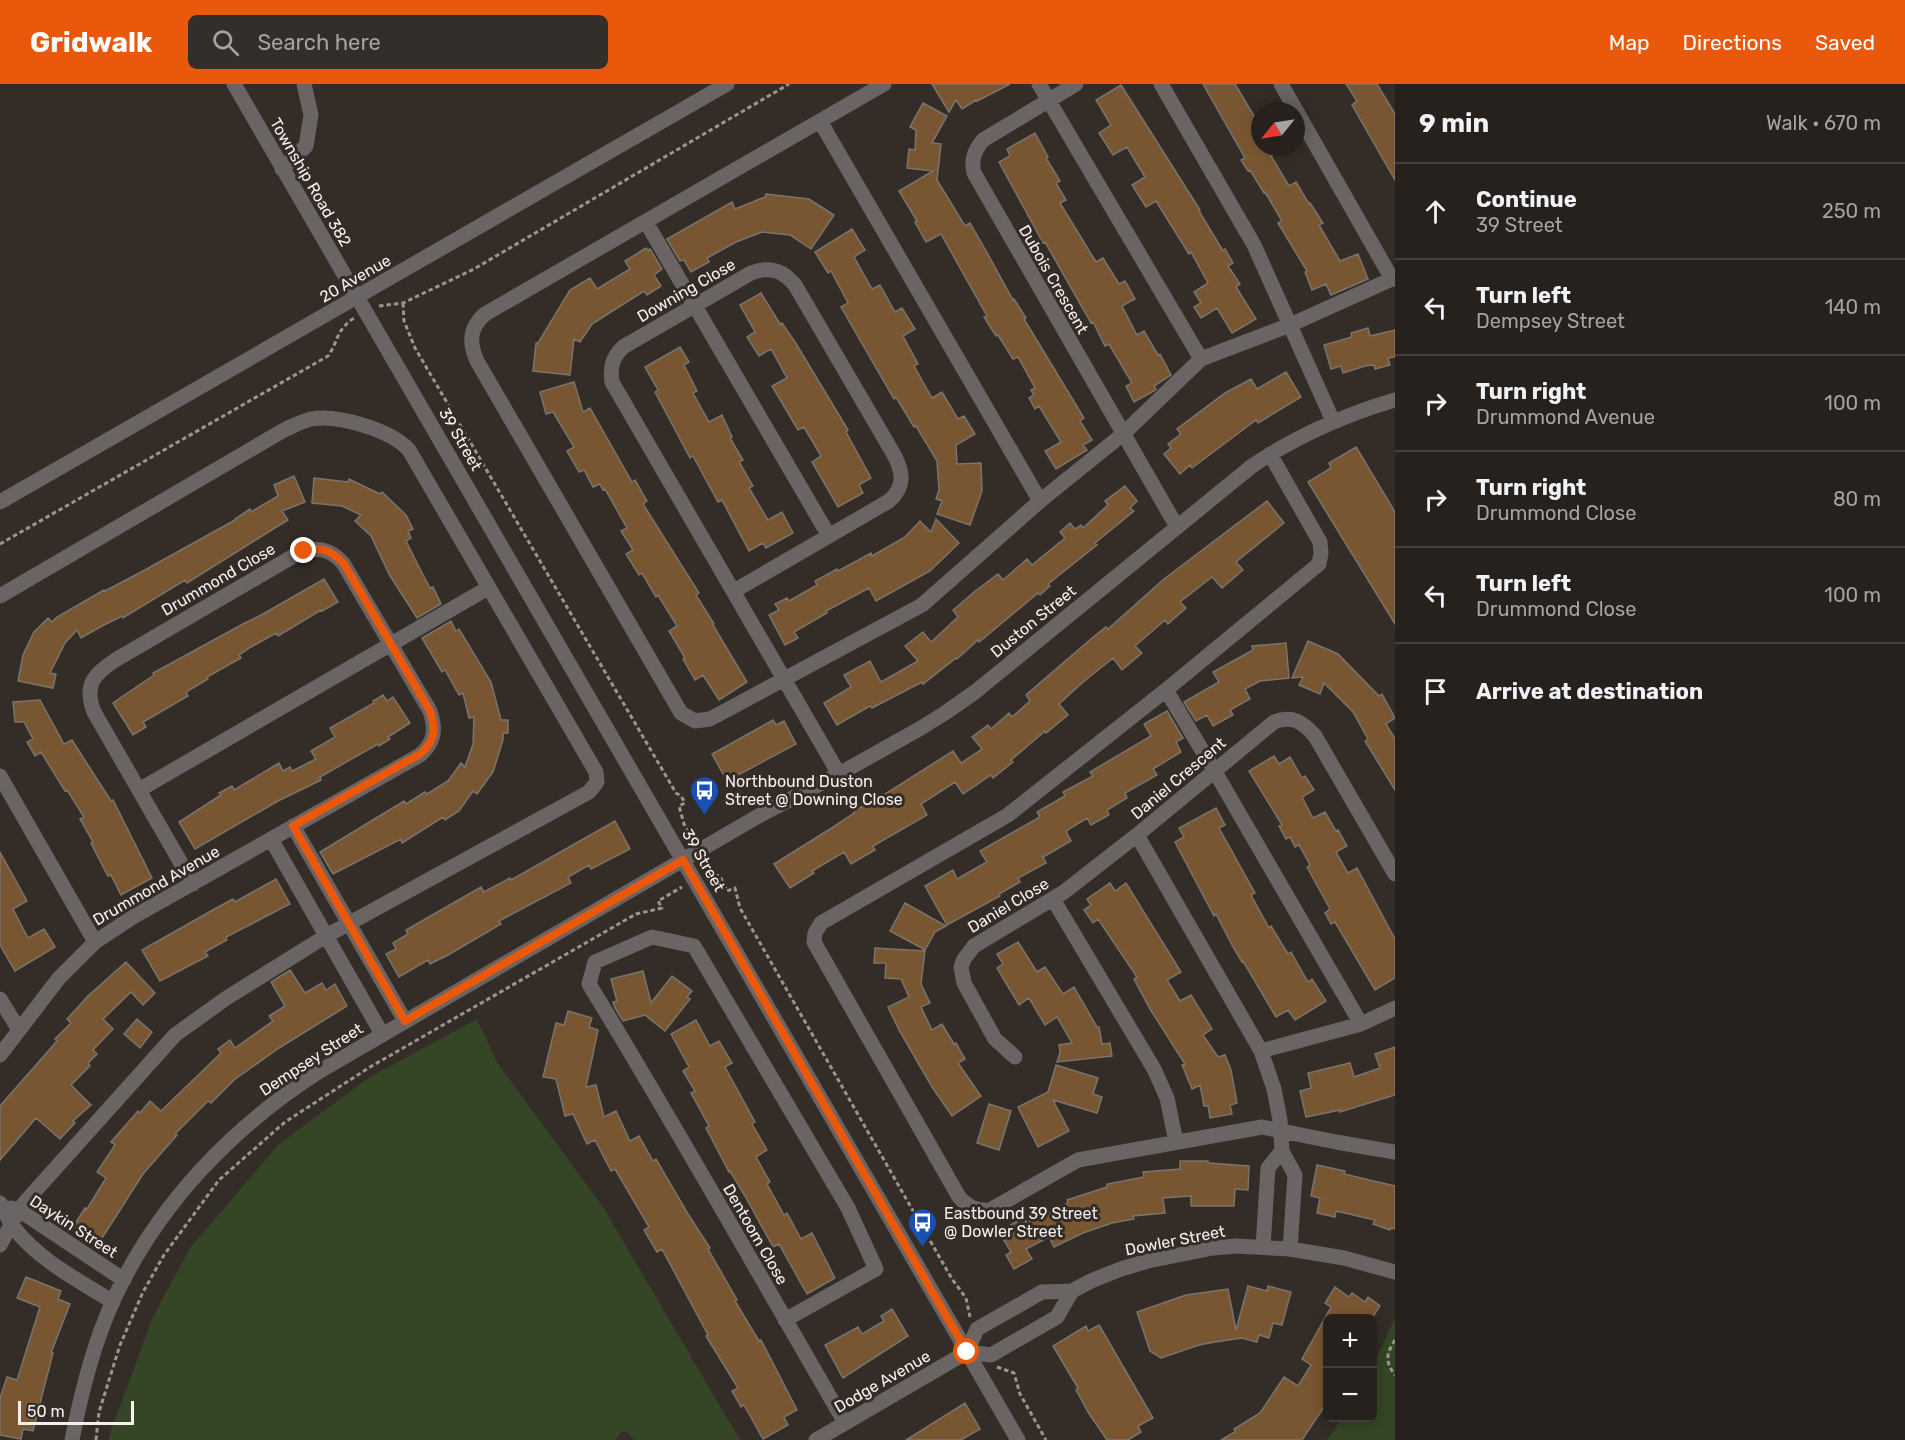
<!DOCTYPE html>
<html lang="en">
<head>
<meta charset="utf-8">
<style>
  :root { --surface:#26211d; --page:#322e2a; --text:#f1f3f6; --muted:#a4a3a4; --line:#423e3b; --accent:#ea580c }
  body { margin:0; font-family:Rubik,sans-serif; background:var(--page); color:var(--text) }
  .controls { position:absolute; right:18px; bottom:18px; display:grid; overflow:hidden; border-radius:9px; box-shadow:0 3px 15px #0003 }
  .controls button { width:54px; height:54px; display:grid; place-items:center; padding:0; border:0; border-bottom:2px solid var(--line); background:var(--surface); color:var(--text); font:30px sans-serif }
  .compass { position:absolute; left:1251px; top:18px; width:54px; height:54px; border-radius:50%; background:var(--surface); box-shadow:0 3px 15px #0003; rotate:240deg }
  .scale { position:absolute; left:18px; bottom:15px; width:116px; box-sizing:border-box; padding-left:6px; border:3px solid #f5f0ed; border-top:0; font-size:16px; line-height:21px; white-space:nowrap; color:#f5f0ed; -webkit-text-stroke:4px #332c27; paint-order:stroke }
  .stop { position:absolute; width:18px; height:18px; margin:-14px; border:4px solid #ea580c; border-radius:50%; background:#fff }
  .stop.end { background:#ea580c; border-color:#fff; box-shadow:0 2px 6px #0008 }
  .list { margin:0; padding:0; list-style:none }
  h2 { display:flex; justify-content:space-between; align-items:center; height:78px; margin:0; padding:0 24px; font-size:26px }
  h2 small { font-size:20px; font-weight:400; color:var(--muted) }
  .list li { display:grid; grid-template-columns:39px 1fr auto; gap:18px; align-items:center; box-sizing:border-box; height:96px; padding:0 24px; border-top:2px solid var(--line) }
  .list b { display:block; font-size:22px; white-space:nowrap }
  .list p { margin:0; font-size:20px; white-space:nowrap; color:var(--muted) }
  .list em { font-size:20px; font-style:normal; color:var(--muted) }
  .icon { flex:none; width:33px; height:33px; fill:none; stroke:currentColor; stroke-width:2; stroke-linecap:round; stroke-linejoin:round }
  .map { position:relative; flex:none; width:1395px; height:1356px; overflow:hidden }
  header { display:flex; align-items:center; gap:36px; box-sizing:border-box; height:84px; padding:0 30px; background:var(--accent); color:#fff }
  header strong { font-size:28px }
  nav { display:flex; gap:33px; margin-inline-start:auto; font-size:21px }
  .search { width:420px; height:54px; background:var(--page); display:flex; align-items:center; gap:15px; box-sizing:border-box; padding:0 21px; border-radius:9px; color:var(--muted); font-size:22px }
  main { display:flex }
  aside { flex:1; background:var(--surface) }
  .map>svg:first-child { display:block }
</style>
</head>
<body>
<header>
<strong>Gridwalk</strong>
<div class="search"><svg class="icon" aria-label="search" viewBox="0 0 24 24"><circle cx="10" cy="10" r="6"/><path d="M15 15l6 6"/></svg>Search here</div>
<nav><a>Map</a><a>Directions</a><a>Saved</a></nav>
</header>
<main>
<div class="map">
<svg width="1395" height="1356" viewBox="0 0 1395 1356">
  <rect width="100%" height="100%" fill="#332c27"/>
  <path fill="#344625" d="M477 935 498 980 603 1123 740 1356H635L624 1346 615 1356H109L110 1349 153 1233 190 1164 279 1060 370 993Z
    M1395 1234V1356H1327L1342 1334H1372L1373 1281Z"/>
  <path fill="#785631" stroke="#7b746d" stroke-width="1.5" d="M932 0H1010L977 17 976 16 962 25 956 16 949 28Z
    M1203 0H1235L1260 42V63H1286L1271 72 1289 102 1296 98 1309 120 1310 119 1323 139 1319 141 1340 177 1358 170 1368 195 1331 211 1326 200 1312 206 1305 188 1307 187 1278 139 1282 137 1265 108 1264 109 1250 86 1248 87 1241 76 1245 74Z
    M1346 0H1377L1395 30V96L1352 21 1357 17Z
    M1121 1 1200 126 1199 127 1223 167 1225 165 1233 179 1228 182 1240 200 1236 203 1256 235 1232 249 1217 224 1201 234 1194 223 1201 219 1194 208 1208 199 1191 168 1189 170 1156 117 1146 123 1132 101 1145 93 1127 63 1113 71 1099 49 1111 41 1096 16Z
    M923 19 947 32 932 59 941 60 937 96 965 142 970 139 985 165 1013 216 1014 215 1026 234 1024 235 1084 334 1080 337 1092 356 1083 361 1087 366 1056 385 1045 367 1061 358 1039 322 1035 325 1029 314 1034 311 1031 306 1035 304 1018 273 1013 275 998 251 996 252 984 233 987 232 941 150 926 158 915 138 917 137 899 107 933 87 907 84 909 65 915 66 916 46 910 43Z
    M1035 49 1048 73 1046 74 1060 97 1056 99 1066 116 1060 119 1096 178 1103 174 1119 200 1125 197 1135 215 1122 222 1137 251 1144 247 1158 271 1160 270 1171 291 1154 302 1156 305 1154 307 1134 318 1126 302 1132 299 1109 260 1105 262 1093 238 1091 239 1045 158 1043 159 999 78 1010 72 1007 65Z
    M766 110 809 115 834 131 811 165 790 151 762 148 736 158 707 174 709 178 691 188 684 176 680 177 667 155 732 118 735 125 765 113Z
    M852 145 865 166 854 173 872 205 880 201 895 228 902 224 915 245 903 252 918 280 914 282 932 314 942 308 958 335 964 332 975 350 956 361 957 380 981 379 982 407 970 441 937 430 942 417 936 415 939 406 937 377 916 342 914 343 896 313 894 315 841 223 848 219 831 187 828 189 815 168Z
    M646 164 648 166 650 165 662 185 654 191 661 202 647 211 644 207 592 240 580 258 574 255 570 291 533 287 536 259H538L570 206 590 194 597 205 630 185 625 177Z
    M761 209 780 240 782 239 795 258 848 346 846 348 871 394 859 401 863 409 838 423 812 378 821 372 804 343 798 346 772 302 787 294 771 265 759 272 747 253 755 248 740 221Z
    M1368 244 1370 252 1395 246V273L1388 274 1390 281 1375 285 1374 281 1365 282 1343 289 1341 282 1331 285 1324 261 1352 253 1351 249Z
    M680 263 689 278 684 281 697 307 693 309 709 338 722 331 732 353 730 354 743 376 739 378 753 402 749 404 768 436 782 428 793 449 766 464 763 459 749 467 722 416 718 418 693 372 690 374 655 308 658 306 645 283Z
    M1286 288 1301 313 1258 339 1256 336 1192 384 1190 381 1180 390 1164 370 1171 364 1168 360 1181 350 1177 345 1225 309 1251 295 1257 305Z
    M574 298 583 328 590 324 632 398 635 396 647 417 643 420 699 509 696 511 714 540 713 541 747 598 719 616 703 591 695 596 683 575 685 574 669 547 677 542 658 511 656 513 642 489 639 491 626 470 633 466 621 447 627 444 605 405 603 406 600 400 593 403 584 386 579 388 567 367 574 363 553 328 546 330 540 308Z
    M1356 363 1395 428V540L1308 398 1331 384 1329 379Z
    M294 392 305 418 282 427 288 436 187 499 185 496 123 534 122 532 102 542 81 554 77 546 65 559 50 589 56 590 53 604 18 597 23 571 34 548 48 534 52 538 57 533 104 506 105 507 143 487 235 436V435L250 425 251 428 278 412 274 401Z
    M314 394 348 398 349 395 380 410 382 408 406 431 413 445 408 447 411 454 406 457 420 485 430 504 433 503 441 520 417 534 390 492 371 452 355 437 361 431 342 422 312 419Z
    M1125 402 1137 417 1130 424 1134 427 1095 459 1097 461 1048 500 1050 502 1040 511 1038 509 979 558 978 556 957 575 956 574 923 600 922 598 872 624 870 622 837 641 824 619 851 603 844 591 870 577 881 598 918 577 905 562 923 548 931 558 958 533 953 526 974 508 998 490 1003 496 1027 475 1032 481 1065 454 1060 448 1070 439 1075 445 1081 441 1083 444 1108 421 1105 417Z
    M1267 417 1284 439 1236 478 1243 486 1222 504 1212 493 1180 518 1186 524 1168 540 1165 536 1135 562 1142 569 1122 586 1113 574 1082 599 1059 620 1068 631 1046 649 1045 647 1011 676 1013 678 993 694 991 691 963 710 955 698 921 720 927 731 873 762 875 766 851 780 844 768 812 787 814 789 790 804 774 780 830 745 854 729V727L870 718 871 719 953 667 961 679 982 665 972 653 988 641 991 645 1009 629 1012 633 1030 617 1026 611 1092 554 1106 543 1108 545 1164 495Z
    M936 435 959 459 930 487 876 517 869 504 826 527 827 529 794 548 798 554 785 561 769 531 779 526 775 520 787 514 789 517 817 501 815 497 837 485 838 487 871 469 872 472 905 453 920 437 931 448Z
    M324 495 338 518 322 527 321 526 278 552 276 549 251 563 239 571 241 574 207 593 208 595 186 608 188 612 143 638 146 643 133 651 113 619 154 591 153 589 243 540 263 530Z
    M451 537 456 547 459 545 491 598 501 636H508V649H503V656L493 688 477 710 473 707 459 727 445 736 443 733 402 759 401 755 333 790 320 768 404 717 406 720 425 708 427 710 448 697 461 679 465 683 473 660 474 633 469 634 463 609 459 611 445 586 442 588 422 554Z
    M1308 557 1338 570 1379 612 1382 610 1395 634 1386 640 1395 655V706L1365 657 1368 655 1353 628 1324 599 1320 610 1299 601 1303 593 1292 594Z
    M1286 559 1289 594 1260 597 1245 605 1250 615 1230 626 1233 631 1213 642 1207 631 1196 637 1184 618 1219 598 1213 588 1253 566 1252 562Z
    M383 611 387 617 393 613 410 639 388 653 390 655 379 662 378 660 320 693 321 696 278 717 195 765 179 738 221 711 219 709 232 702 234 706 279 679 283 687 290 683 292 687 316 675 311 667 335 653 330 644 374 619 373 617Z
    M40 616 64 660 72 656 111 717 113 716 152 794 121 811 111 791 108 792 99 775 91 759 93 758 80 735 84 733 67 706 65 707 41 668 35 672 27 658 33 655 24 638H15L13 618Z
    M1167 627 1183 654 1176 658 1181 668 1153 685 1157 691 1125 709 1127 714 1107 726 1109 731 1091 741 1087 734 1066 747 1071 757 1043 773 1046 779 1018 794 1020 798 999 810 1000 812 947 841 925 802 953 786 957 795 987 778 980 767 1040 733 1037 728 1065 712 1063 708 1093 692 1090 688 1151 652 1144 640Z
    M773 636 776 641 784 637 796 660 727 697 712 670Z
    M1274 672 1279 680 1290 673 1302 694 1305 692 1314 706 1302 713 1313 734 1325 728 1336 747 1338 746 1347 762 1336 768 1348 789 1357 784 1395 855V894L1375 906 1335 838 1331 840 1325 829 1330 825 1307 783 1310 781 1299 761 1295 763 1290 753 1286 755 1279 742 1282 741 1249 687Z
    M1216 724 1225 741 1219 744 1255 809 1251 811 1269 844 1271 842 1288 870 1291 868 1308 898 1312 895 1326 917 1295 936 1288 926 1276 933 1243 877 1242 878 1233 863 1216 830 1214 832 1175 758 1184 753 1179 744Z
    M615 737 630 765 591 785 589 781 568 793 571 799 499 837 501 840 448 871 430 880 428 876 399 893 386 870 396 865 393 859 408 850 406 846 481 803 484 808 510 794 511 796Z
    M0 768 27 817 13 825 28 854 44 845 55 863 15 887 0 861Z
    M276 795 290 820 226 853 227 856 205 868 208 872 160 897 142 866 211 827 233 815 235 818Z
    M1110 799 1115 807 1126 799 1181 888 1167 896 1180 917 1191 911 1212 945 1203 951 1218 973 1225 971 1231 986 1237 1019 1230 1021 1232 1030 1210 1034 1208 1022H1204L1200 1001 1192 1005 1182 981 1185 980 1150 925 1134 895 1137 893 1098 835 1093 839 1084 826 1091 821 1087 815Z
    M905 819 946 842 935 848 925 866 890 847Z
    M1018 858 1037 888 1045 883 1063 910 1074 903 1097 943H1099L1102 960 1110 959 1112 972 1057 978 1060 969 1059 961 1072 959 1057 933 1045 941 1029 914 1019 921 997 884 1003 880 997 870Z
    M875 864 925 867 921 900 930 919 921 923 932 946 942 940 954 960 956 959 965 975 958 979 981 1012 952 1032 932 1003 899 946 888 923 909 913 901 895 885 894 886 879H874Z
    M126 878 155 909 143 921 131 908 103 935 113 945 93 966 97 970 88 979 90 982 71 1001 91 1021 73 1037 75 1039 60 1055 36 1034 0 1076V1022L57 957 55 955 71 939 67 935 88 912Z
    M290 886 305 909 322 899 326 906 335 900 347 922 279 964 234 996 211 1019 208 1017 175 1050 177 1051 143 1090 97 1162 71 1146 85 1124 87 1125 106 1094 97 1088 115 1061 111 1058 138 1027 140 1029 150 1017 161 1027 221 969 218 965 230 956 235 964 273 937 269 932 285 922 271 898Z
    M643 887 651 919 672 892 692 907 687 913 690 915 665 947 645 931 623 937 615 924 613 918 617 917 611 895Z
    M568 927 592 934 589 943 598 946 586 1003 596 1001 604 1033 616 1027 630 1057 639 1052 653 1077 656 1075 688 1130 710 1164 708 1165 737 1216 735 1217 759 1257 761 1256 797 1326 784 1333 788 1341 763 1355 744 1321 741 1323 732 1307 738 1304 706 1252 708 1251 662 1165 657 1168 644 1146 649 1143 615 1085 611 1087 595 1056 587 1060 573 1030 565 1032 556 995 543 993 556 939 564 941Z
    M137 935 152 948 140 964 124 950Z
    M696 936 710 962 719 957 732 979 725 983 755 1038 752 1040 767 1066 756 1073 770 1098 767 1100 784 1131 787 1129 801 1155 812 1149 835 1194 807 1210 779 1160 773 1163 745 1112 730 1087 729 1088 706 1044 709 1042 691 1009 695 1007 683 987 689 983 671 950Z
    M1395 963V1011L1340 1028V1026L1306 1033 1300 1007 1311 1004 1308 989 1350 979 1354 993 1380 984 1375 970Z
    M1056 981 1098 994 1093 1010 1102 1013 1097 1029 1053 1016 1069 1047 1038 1063 1018 1023 1048 1008Z
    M989 1020 1011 1027 999 1066 977 1059Z
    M1180 1077H1208V1079L1249 1082 1248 1106 1235 1105 1234 1122H1191V1112L1163 1114 1165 1129 1133 1132 1134 1135 1112 1139 1083 1149 1054 1163 1049 1153 1026 1165 1032 1175 1014 1185 1006 1171 1011 1168 999 1148 1024 1133 1027 1139 1068 1119 1067 1116 1107 1103V1100L1144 1093 1143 1088 1180 1085Z
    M1317 1081 1345 1087 1344 1090 1395 1102V1145L1391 1144 1390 1146 1373 1140 1375 1136 1336 1127 1335 1133 1317 1129 1320 1114 1311 1112Z
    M26 1193 61 1207 58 1215 70 1220 51 1269H53L33 1347 23 1345 21 1355 0 1351V1314L7 1293 17 1296 40 1223 17 1214Z
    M1248 1202 1267 1207 1268 1202 1291 1208 1282 1241 1273 1239 1269 1254 1259 1251 1257 1258 1242 1254 1215 1258 1199 1261 1161 1274 1150 1267 1137 1228 1186 1211 1228 1205 1236 1246Z
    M1335 1203 1349 1213 1352 1209 1365 1218 1368 1213 1380 1222 1372 1234H1328V1317L1302 1356H1221L1235 1348 1234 1345 1260 1329 1284 1293 1298 1302 1311 1281 1302 1275 1331 1223 1325 1219Z
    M892 1225 908 1252 843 1294 825 1261 858 1243 862 1250 884 1237 881 1232Z
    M1099 1241 1153 1334 1138 1342 1141 1348 1128 1356H1107L1088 1328 1076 1306 1078 1304 1053 1262 1086 1242 1088 1247Z
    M965 1319 980 1345 961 1356H906Z"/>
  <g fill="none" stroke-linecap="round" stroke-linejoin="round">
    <path stroke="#9b9591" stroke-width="3" stroke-dasharray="4.5 3" stroke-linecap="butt" d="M403 219 404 237 415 264 676 709 681 712 685 719 679 722 684 740 692 755
      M379 222 403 219 474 185 789 0
      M0 460 328 272C339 256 336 246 354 234
      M706 779 712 790 720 792 727 807 735 804 740 824 952 1195 966 1214 970 1233
      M1395 1256C1386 1270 1385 1278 1395 1291
      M997 1283 1014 1289 1020 1310 1046 1356
      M96 1356 99 1328 120 1261 143 1208 164 1171 219 1096 285 1038 370 983 636 830 662 824 658 817 682 803"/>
    <path stroke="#6a6564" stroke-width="15" d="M234 0 1018 1356
      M884 0 485 230C469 244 469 259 477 277L681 629 695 637 710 635 922 521 1040 417 1123 350 1201 275 1290 241 1392 195
      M1039 0 1201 275
      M1076 0 983 56C974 67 971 76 974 89L1177 443
      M1161 0 1254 161 1333 337
      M1281 0 1392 195H1395
      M820 37 1040 417
      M282 85 306 62 311 31 304 0
      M646 138 829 452
      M1270 370 1320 458 1321 469 1319 480 1166 606 1008 731 821 839 815 849 814 858 959 1113C968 1123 976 1127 990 1126L1078 1076 1262 1043 1336 1058 1395 1068
      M0 418 727 0
      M734 507 889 417C906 402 903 387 893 369L795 201C783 186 769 182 751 189L623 263C612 274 610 283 612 298L839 690
      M0 512 284 346C293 342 302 337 311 335 337 330 391 346 409 366L596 688 597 698 589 708 326 852 225 915 175 951 27 1116 19 1126 0 1161
      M1166 606 1214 686 1361 940
      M0 692 95 858
      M139 706 488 504
      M293 742 405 937
      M1137 751 1261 967 1274 1005 1280 1036 1282 1067 1295 1091 1290 1165
      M271 755 382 950
      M1053 815 1154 985 1167 1014 1176 1058
      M0 915 19 946
      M1261 967 1361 940 1395 924
      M0 971 59 894 95 858 133 833 420 671C435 658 436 645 430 627L343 479C329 464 316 462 297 470L117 575C95 589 83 600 94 628L193 800
      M1015 973 995 955 964 899 961 883 964 875 974 862 1064 808 1137 751 1274 638C1292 631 1303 638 1315 652L1395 790
      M0 1119C5 1127 8 1137 14 1144 40 1177 78 1196 113 1218
      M11 1124 19 1126 124 1196
      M1263 1163 1268 1084 1282 1067
      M785 1236 876 1185 848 1124 694 862 652 853 595 878 589 900C677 1044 760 1192 845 1339
      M967 1268 977 1245 1042 1208 1072 1207 1093 1196 1121 1185 1148 1177 1213 1164 1236 1162 1290 1165 1344 1174 1395 1188
      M967 1268 991 1271 1057 1233 1072 1207
      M72 1356C81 1309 93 1261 113 1217 157 1121 232 1043 320 987L762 730 839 690 921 644 945 629 975 608 1252 382C1297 352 1344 331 1395 316
      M816 1356 967 1268"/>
  </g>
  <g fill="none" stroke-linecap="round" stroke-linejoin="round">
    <path stroke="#ea580c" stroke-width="8" d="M304 467C321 462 332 467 344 480L430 627C436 645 435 658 420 670L293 742 405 937 683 776 967 1268"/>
  </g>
  <defs>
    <symbol id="bus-pin" viewBox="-11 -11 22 30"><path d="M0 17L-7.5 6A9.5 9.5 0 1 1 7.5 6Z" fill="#1a4fb4" stroke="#332c27"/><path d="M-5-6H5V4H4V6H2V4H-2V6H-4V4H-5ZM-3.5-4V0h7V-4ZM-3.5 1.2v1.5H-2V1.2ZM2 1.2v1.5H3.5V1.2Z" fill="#fff"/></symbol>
  </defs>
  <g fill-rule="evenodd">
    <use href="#bus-pin" x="688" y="690" width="33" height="45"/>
    <use href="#bus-pin" x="906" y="1122" width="33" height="45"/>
  </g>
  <g text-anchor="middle" stroke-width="6" stroke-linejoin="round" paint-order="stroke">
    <g font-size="16" fill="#f5f0ed" stroke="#332c27">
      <text transform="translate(311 98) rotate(60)" y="6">Township Road 382</text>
      <text transform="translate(355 194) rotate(-30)" y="6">20 Avenue</text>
      <text transform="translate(1054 195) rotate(60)" y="6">Dubois Crescent</text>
      <text transform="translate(686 206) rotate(-30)" y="6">Downing Close</text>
      <text transform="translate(461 355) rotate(60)" y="6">39 Street</text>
      <text transform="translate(218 495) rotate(-30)" y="6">Drummond Close</text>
      <text transform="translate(1033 537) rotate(-39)" y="6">Duston Street</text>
      <text transform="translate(1178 694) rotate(-40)" y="6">Daniel Crescent</text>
      <text transform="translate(704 776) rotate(60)" y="6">39 Street</text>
      <text transform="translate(156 801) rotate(-30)" y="6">Drummond Avenue</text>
      <text transform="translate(1008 821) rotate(-31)" y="6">Daniel Close</text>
      <text transform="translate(311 975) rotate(-33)" y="6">Dempsey Street</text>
      <text transform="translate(74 1142) rotate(33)" y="6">Daykin Street</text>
      <text transform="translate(756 1150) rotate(60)" y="6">Dentoom Close</text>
      <text transform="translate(1175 1156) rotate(-11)" y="6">Dowler Street</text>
      <text transform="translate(882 1297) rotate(-30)" y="6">Dodge Avenue</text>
    </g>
    <g font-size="16" fill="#f5f0ed" stroke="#332c27" text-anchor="start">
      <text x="725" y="703">Northbound Duston<tspan x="725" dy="18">Street @ Downing Close</tspan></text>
      <text x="944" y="1135">Eastbound 39 Street<tspan x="944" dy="18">@ Dowler Street</tspan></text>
    </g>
  </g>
</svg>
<div class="controls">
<button>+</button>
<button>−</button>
</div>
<svg class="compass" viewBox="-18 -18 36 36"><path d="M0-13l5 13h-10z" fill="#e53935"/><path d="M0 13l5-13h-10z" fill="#a4a3a4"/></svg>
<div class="scale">50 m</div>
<div class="stop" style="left:967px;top:1268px"></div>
<div class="stop end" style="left:304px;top:467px"></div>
</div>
<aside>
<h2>9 min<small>Walk · 670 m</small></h2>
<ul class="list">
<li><svg class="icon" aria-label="ahead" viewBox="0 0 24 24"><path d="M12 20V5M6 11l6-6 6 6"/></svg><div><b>Continue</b><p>39 Street</p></div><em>250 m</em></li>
<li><svg class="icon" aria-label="left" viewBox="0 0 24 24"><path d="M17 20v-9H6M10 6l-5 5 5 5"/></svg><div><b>Turn left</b><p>Dempsey Street</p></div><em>140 m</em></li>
<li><svg class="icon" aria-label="right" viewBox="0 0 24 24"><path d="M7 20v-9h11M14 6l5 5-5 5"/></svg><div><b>Turn right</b><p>Drummond Avenue</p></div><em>100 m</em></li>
<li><svg class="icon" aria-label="right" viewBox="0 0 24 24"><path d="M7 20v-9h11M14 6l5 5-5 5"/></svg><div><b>Turn right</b><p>Drummond Close</p></div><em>80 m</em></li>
<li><svg class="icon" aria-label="left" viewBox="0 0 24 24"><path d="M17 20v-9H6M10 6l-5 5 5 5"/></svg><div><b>Turn left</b><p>Drummond Close</p></div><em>100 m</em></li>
<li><svg class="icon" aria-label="arrive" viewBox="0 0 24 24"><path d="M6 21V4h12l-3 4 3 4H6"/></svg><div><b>Arrive at destination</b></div></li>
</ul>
</aside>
</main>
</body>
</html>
